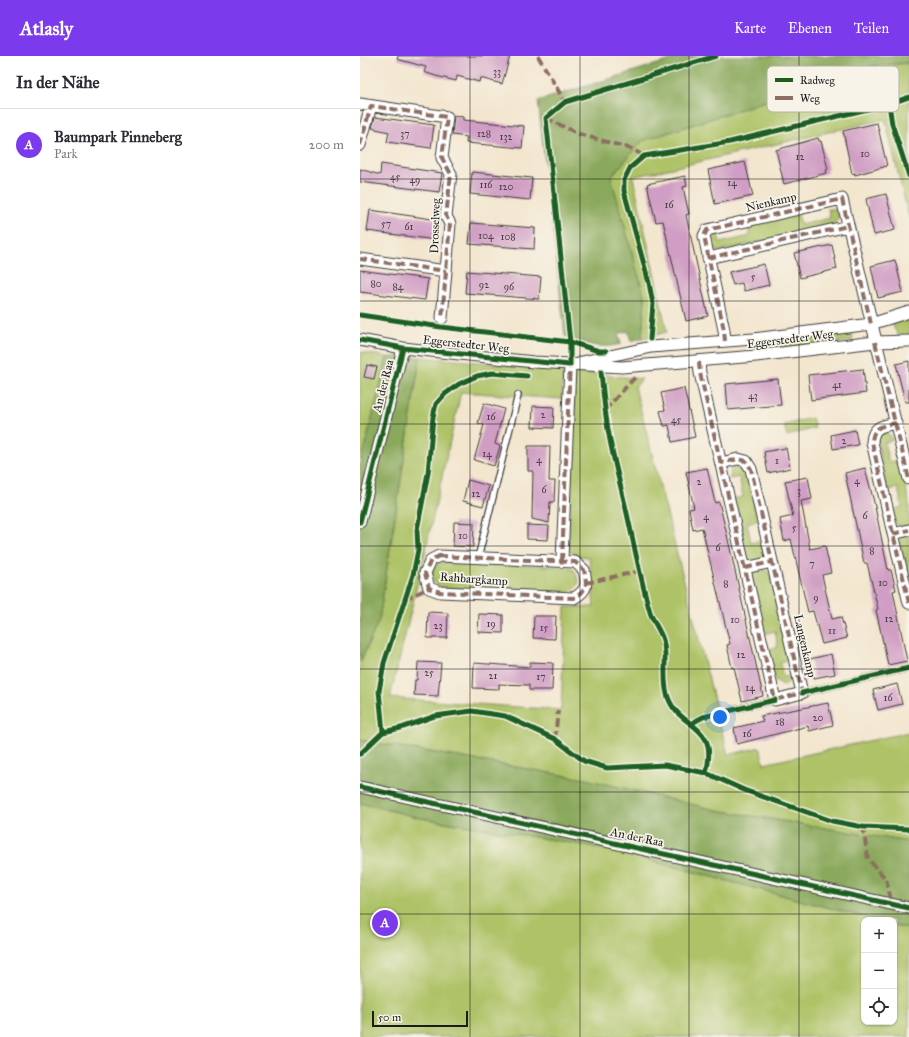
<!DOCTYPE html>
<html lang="de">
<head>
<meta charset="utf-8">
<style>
  :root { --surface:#fff; --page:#f2f2f3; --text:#2b2b33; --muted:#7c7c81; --line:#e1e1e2; --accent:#7c3aed }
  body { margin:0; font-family:"IM FELL Great Primer",serif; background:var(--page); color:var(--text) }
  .controls { position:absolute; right:12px; bottom:12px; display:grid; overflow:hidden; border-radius:8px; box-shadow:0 1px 3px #0004 }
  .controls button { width:36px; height:36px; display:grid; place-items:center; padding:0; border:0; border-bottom:1px solid var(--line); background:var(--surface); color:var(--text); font:20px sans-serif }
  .scale { position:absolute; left:12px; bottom:10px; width:96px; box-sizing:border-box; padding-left:4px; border:2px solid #1c1c1c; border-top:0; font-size:11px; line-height:14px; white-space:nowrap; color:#1c1c1c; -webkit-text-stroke:3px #f7f3e8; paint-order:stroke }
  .you { position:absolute; left:360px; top:661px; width:14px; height:14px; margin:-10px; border:3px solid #fff; border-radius:50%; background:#1a73e8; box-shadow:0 0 0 6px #1a73e833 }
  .badge { display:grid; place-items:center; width:26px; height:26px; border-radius:50%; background:var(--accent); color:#fff; font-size:13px; font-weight:700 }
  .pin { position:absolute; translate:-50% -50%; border:2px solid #fff; box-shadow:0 1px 4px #0006 }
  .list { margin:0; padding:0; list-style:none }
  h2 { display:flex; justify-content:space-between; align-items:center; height:52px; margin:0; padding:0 16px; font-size:17px }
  h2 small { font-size:13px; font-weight:400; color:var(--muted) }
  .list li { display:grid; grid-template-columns:26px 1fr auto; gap:12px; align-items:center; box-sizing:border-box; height:72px; padding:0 16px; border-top:1px solid var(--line) }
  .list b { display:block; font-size:15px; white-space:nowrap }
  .list p { margin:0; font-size:13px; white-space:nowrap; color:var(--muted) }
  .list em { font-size:13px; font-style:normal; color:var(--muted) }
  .icon { flex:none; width:22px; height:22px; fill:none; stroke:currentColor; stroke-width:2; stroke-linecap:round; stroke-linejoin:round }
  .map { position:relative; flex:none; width:549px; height:981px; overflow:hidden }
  header { display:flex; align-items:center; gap:24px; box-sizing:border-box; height:56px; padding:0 20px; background:var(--accent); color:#fff }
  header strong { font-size:19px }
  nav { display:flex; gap:22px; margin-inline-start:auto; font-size:14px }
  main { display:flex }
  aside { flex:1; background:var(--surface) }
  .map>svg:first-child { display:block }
</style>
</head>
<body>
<header>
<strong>Atlasly</strong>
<nav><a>Karte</a><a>Ebenen</a><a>Teilen</a></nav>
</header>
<main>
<aside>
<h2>In der Nähe<small></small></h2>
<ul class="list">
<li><span class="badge">A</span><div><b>Baumpark Pinneberg</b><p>Park</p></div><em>200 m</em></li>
</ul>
</aside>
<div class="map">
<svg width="549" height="981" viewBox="0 0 549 981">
  <rect width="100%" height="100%" fill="#f7f3e8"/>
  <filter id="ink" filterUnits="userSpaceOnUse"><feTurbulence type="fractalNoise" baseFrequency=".025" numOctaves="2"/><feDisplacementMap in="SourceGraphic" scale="8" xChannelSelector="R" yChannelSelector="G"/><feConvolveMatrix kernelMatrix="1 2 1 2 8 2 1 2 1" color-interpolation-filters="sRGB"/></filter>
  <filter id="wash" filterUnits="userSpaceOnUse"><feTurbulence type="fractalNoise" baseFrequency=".012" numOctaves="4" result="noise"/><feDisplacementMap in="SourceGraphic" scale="16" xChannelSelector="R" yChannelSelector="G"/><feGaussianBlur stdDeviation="0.9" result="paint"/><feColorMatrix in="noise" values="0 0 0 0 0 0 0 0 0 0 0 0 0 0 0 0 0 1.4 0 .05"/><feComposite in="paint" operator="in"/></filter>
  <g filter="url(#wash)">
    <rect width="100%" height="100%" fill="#f3e6cf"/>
    <path fill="#aec367" stroke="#657042" d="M549 7V162L525 63 273 121 307 276 282 282 285 243 251 121 282 85 514 10Z
      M468 153H474L477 155 479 162 473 169 360 195H355C352 190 351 186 353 181L358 178 360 187 390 180 388 172 394 170V166L431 158 432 161 438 159 441 169 470 162Z
      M549 259V281H539L533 270 534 265Z
      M491 276 493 281 492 285 392 296 390 292 394 286Z
      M0 296 27 301 0 411Z
      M60 301 197 313 203 318 202 343 101 336 66 492 30 642 201 654 205 551H234L229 501 218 500 211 497 208 490 215 316 282 323 275 331 368 699 400 691 404 708 549 676V786L356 754 225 723 0 684V607L19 564Z
      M452 362 455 372 427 380 424 369Z
      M525 377 530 379 532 384 524 387 529 406 540 404 549 446V469L542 471 534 466 532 454 542 451 538 432 527 434 517 382 520 378Z
      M379 410 384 412 386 415 398 465 387 467 391 487 402 484 404 500 394 506 389 504 385 500 372 443 383 441 379 421 370 423 371 414Z
      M549 479V528L540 487 541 482Z
      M86 505 208 511 214 514 219 526C216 533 213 535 205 537L83 532C70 527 68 516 78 507Z
      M402 513 407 515 410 518 430 604 420 607 423 621 431 620C431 626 428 627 423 629L415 624 408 593 418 591 415 575 404 578 391 521 396 515Z
      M0 747 61 762 247 793 515 864H504V966H534V869L549 873V981H0Z"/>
    <path fill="#8aa95c" stroke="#53623c" d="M323 0H549V7L514 10 282 85 251 121 285 243 282 282 271 285 268 275 258 278 261 288C236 294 228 288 205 280L178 45Z
      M27 301H60L19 564 0 607V411Z
      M0 684 225 723 356 754 549 786V873L534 869V864H515L247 793 61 762 0 747Z"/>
    <g id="blocks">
      <path fill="#d09ec4" d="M38 0H150L142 28 120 22 119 26 97 20 96 25 76 20 64 16 66 11 37 3Z
        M94 60 103 61V64L164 70 162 92 106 87 107 81 92 79Z
        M15 61 74 69 71 92 27 86 29 76 12 72Z
        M517 67 527 110 495 119V117L492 118 483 75Z
        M458 82 459 85H461L468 113 466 114 467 117 424 128 416 94Z
        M385 106 393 140 355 148 348 114Z
        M21 108 82 117 79 136 0 126V113L20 119Z
        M112 116 172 122 170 144 110 138Z
        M325 120 327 130 323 131 329 158 326 159 348 260 326 265 303 165 296 166 287 128Z
        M526 138 535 174 514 179 506 143Z
        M10 154 79 164 76 184 7 175Z
        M111 167 175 172 174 193 109 188Z
        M472 189 477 213 440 222 434 197Z
        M535 204 543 236 518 242 511 210Z
        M404 208 409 229 384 235 382 227 373 229 369 216Z
        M0 214 68 223 65 244 0 236Z
        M107 215 181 221 179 243 105 237Z
        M549 305V346H545L536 308Z
        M7 309 17 311 14 323 4 321Z
        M503 313 506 337 451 344 448 319Z
        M418 323 421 349 368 354 366 328Z
        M324 332 335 381 312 386 309 369 304 370 300 355 305 354 301 337Z
        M124 347 144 353 135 388 140 390 134 410 114 404 124 369 118 367Z
        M173 350 194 351 193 372 172 371Z
        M495 374 498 389 473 393 471 379Z
        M168 390H190L189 425H195L194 446H190L189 467 172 463 173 415H168Z
        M426 392 430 412 408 417 404 396Z
        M347 412 355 447 359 446 367 479 403 640 382 645 374 611 372 612 367 589 370 588 342 472 333 474 329 453 334 452 326 416Z
        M505 412 514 446 528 514H531L536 534 533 535 547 605 528 609 516 554 518 553 507 507H504L485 417Z
        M448 421 452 443 441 445 450 493 465 490 471 517 462 519 472 563 481 561 487 582 462 588 453 555 448 556 431 483 424 485 420 463 433 460 425 425Z
        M108 424 129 430 123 450 103 445Z
        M94 466 114 467 113 491 93 490Z
        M167 469 189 470 188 484 167 483Z
        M68 556 88 557 87 582H67Z
        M119 558 143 559V577L118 576Z
        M174 560H196L195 583 173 582Z
        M471 598 475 618 454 622 450 603Z
        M58 606 81 607 78 640 54 639 55 624H57Z
        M170 606 193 607 192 634H169V629L139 628V633L113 632 114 607 170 611Z
        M537 628 542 648 518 654 513 634Z
        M468 647 473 669 449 675 448 670 377 688 374 672 403 665 401 660Z"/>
    </g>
  </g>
  <g filter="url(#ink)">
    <use href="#blocks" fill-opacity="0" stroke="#3c3a37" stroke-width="1"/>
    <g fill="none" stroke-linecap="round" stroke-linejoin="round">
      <defs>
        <path id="lane" d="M118 502 158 339
          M442 637 549 612
          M372 654 415 644"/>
        <path id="street" d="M0 48 87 61 82 102 91 118 86 160 90 168 82 262
          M0 89 11 50
          M348 202 488 170
          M0 203 86 215
          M0 284 43 292 174 306 262 311 396 300 515 286 549 285
          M365 285 364 274 344 180 347 174 482 143 549 423
          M222 306 291 291 393 283 511 268 549 256
          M339 306 340 317 415 644 442 637 391 413 386 405 378 403 361 407
          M536 367C522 370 513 370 512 386L549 547
          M0 466 43 292
          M533 478 549 474
          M79 500 215 506 224 514C227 528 228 534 214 542L80 536 69 532 65 517 71 504Z
          M202 505 210 309
          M385 512 412 506
          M0 731 549 852"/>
      </defs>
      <use href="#lane" stroke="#3c3a37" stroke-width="8"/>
      <use href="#street" stroke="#3c3a37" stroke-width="13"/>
      <use href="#lane" stroke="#fff" stroke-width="5.5"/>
      <use href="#street" stroke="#fff" stroke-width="11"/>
      <path stroke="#8d6e63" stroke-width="4" stroke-dasharray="8 4" stroke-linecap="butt" d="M178 0 205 46
        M186 62 219 78 272 93 284 100
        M0 89 11 50 87 61 82 102 91 118 86 160 90 168 82 262
        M348 202 488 170
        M0 203 86 215
        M365 285 364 274 344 180 347 174 482 143 511 268
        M515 286 549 423
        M339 306 340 317 415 644 442 637 391 413 386 405 378 403 361 407
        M245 354 277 319
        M536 367C522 370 513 370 512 386L549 547
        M533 478 549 474
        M79 500 215 506 224 514C227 528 228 534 214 542L80 536 69 532 65 517 71 504Z
        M202 505 210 306
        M385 512 412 506
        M226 527 280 515
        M45 543 69 532
        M195 683 198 654
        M503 771 508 803 526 823 532 848"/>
      <defs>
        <path id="cycleway" d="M529 48 532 68 549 120
          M0 259 81 271 210 286 239 295H246
          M290 283 293 248 289 227 264 135V124L270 112 284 100 370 86 529 48 549 41
          M0 284 43 292 210 309V286L186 62 205 46 356 0
          M241 316C243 337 245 358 249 379 254 407 262 434 268 462 275 493 281 525 290 556 293 566 300 574 303 584 308 601 302 620 307 638 317 675 360 664 346 717
          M0 466 43 292
          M442 637 549 612
          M332 667 343 661 415 644
          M23 676 41 672 75 660 112 655 145 660 195 683 224 705 247 712 305 709 346 717 384 734 472 765 503 771 549 773
          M0 698 23 676 19 635 24 607 53 519 58 494 57 474 68 417 73 361 76 348 85 338 99 328 117 320 132 317 167 320
          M0 731 549 852"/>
      </defs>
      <use href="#cycleway" stroke="#f7f3e8" stroke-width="8"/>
      <use href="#cycleway" stroke="#1b5e20" stroke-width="5"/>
    </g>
  </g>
  <path fill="none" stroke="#1c1c1c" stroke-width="1" stroke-opacity="0.55" d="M110 0V981M220 0V981M329 0V981M439 0V981M0 123H549M0 245H549M0 368H549M0 490H549M0 613H549M0 736H549M0 858H549"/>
  <g text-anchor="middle" stroke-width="3.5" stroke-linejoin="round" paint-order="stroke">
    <g font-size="10" fill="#493c46">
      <text x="137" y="19">33</text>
      <text x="45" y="81">37</text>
      <text x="124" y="81">128</text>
      <text x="146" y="84">132</text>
      <text x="505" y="101">10</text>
      <text x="440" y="104">12</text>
      <text x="35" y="124">45</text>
      <text x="55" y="127">49</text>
      <text x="372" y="130">14</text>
      <text x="126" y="132">116</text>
      <text x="146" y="134">120</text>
      <text x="309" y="152">16</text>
      <text x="26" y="171">57</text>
      <text x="49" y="174">61</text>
      <text x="126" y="183">104</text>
      <text x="148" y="184">108</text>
      <text x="393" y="224">5</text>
      <text x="16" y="231">80</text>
      <text x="124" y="232">92</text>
      <text x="38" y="234">84</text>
      <text x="149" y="234">96</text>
      <text x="477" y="332">41</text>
      <text x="393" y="343">43</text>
      <text x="183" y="362">2</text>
      <text x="131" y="364">16</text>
      <text x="316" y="367">45</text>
      <text x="484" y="388">2</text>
      <text x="127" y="401">14</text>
      <text x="179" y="407">4</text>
      <text x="417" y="408">1</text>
      <text x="497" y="428">4</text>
      <text x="339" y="429">2</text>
      <text x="184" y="437">6</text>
      <text x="439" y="438">3</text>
      <text x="116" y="441">12</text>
      <text x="505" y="463">6</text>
      <text x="346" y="464">4</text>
      <text x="434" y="475">5</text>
      <text x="103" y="483">10</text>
      <text x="358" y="495">6</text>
      <text x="512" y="498">8</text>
      <text x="452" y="511">7</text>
      <text x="523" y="530">10</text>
      <text x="366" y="531">8</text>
      <text x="456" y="545">9</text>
      <text x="529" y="566">12</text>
      <text x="375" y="567">10</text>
      <text x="131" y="571">19</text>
      <text x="78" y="573">23</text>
      <text x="184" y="575">15</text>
      <text x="472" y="578">11</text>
      <text x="381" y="602">12</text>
      <text x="69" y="620">25</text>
      <text x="133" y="623">21</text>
      <text x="181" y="624">17</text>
      <text x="390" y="635">14</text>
      <text x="528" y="645">16</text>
      <text x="458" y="665">20</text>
      <text x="420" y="669">18</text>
      <text x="387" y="681">16</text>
    </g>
    <g font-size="12" fill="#1c1c1c" stroke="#f7f3e8">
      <text transform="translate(411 146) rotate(-13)" y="4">Nienkamp</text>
      <text transform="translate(75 170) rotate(-88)" y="4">Drosselweg</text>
      <text transform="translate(430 283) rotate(-7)" y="4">Eggerstedter Weg</text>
      <text transform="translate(106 288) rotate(6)" y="4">Eggerstedter Weg</text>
      <text transform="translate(23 330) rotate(-76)" y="4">An der Raa</text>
      <text transform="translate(114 523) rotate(4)" y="4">Rahbargkamp</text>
      <text transform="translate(445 590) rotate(77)" y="4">Langenkamp</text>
      <text transform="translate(277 781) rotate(12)" y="4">An der Raa</text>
    </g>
  </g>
  <rect x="407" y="10" width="132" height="46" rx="6" fill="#f7f3e8" stroke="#b5b2ab" stroke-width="1"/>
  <rect x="415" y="22" width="18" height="4" fill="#1b5e20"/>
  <rect x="415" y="40" width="18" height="4" fill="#8d6e63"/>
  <g font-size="11" fill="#1c1c1c">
    <text x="440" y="28">Radweg</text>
    <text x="440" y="46">Weg</text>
  </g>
</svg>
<div class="controls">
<button>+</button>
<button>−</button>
<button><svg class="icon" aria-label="locate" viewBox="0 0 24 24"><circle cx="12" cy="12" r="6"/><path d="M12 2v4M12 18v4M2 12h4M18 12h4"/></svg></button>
</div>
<div class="scale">50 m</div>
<div class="you"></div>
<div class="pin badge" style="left:25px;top:867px">A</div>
</div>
</main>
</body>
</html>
